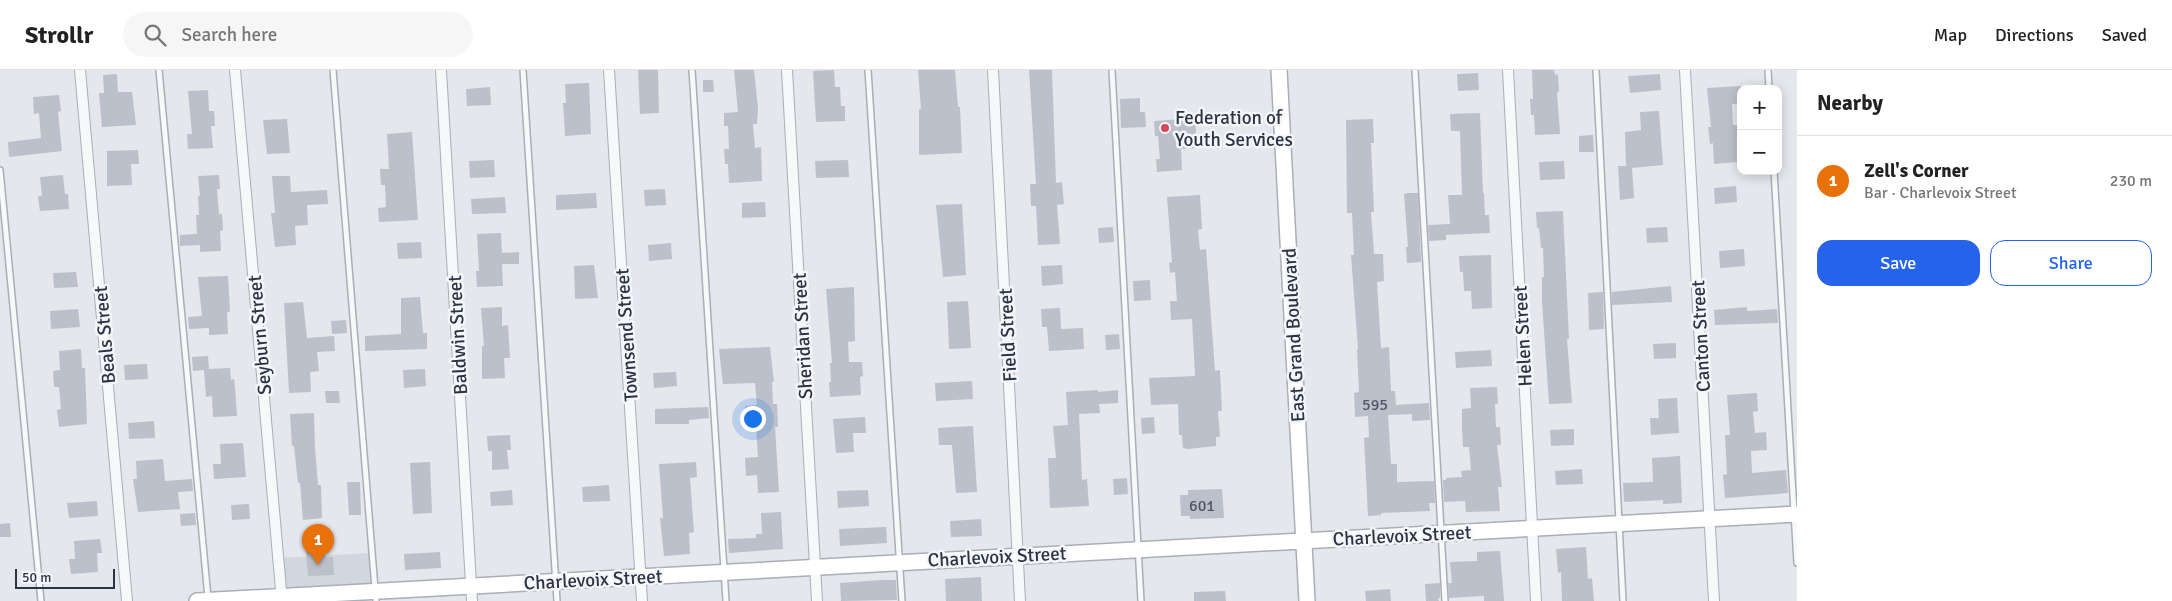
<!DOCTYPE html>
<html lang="en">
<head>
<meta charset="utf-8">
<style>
  :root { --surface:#fff; --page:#f6f6f6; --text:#222; --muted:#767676; --line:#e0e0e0; --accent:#2563eb }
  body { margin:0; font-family:Signika,sans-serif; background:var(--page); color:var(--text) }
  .controls { position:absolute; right:15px; top:15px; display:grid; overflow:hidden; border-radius:10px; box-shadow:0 2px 12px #0003 }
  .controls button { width:45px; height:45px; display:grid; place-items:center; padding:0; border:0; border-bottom:1px solid var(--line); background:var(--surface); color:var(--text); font:25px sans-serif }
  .scale { position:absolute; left:15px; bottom:12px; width:100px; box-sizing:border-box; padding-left:5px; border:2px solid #2b3445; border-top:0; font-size:14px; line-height:18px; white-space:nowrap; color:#2b3445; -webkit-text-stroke:4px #f4f6f9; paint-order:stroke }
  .you { position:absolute; left:752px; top:348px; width:18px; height:18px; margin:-12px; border:4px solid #fff; border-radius:50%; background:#1a73e8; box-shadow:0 0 0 8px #1a73e833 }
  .badge { display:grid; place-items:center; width:32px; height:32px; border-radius:50%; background:var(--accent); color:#fff; font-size:16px; font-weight:700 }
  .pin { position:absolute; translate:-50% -41px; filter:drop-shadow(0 1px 2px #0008) }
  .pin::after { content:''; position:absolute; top:26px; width:18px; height:15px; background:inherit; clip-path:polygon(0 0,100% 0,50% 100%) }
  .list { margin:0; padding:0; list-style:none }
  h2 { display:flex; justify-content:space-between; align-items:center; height:65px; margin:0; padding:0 20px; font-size:21px }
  h2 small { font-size:16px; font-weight:400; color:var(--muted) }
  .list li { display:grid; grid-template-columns:32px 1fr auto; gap:15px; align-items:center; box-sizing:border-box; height:90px; padding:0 20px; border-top:1px solid var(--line) }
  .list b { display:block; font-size:19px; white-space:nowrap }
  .list p { margin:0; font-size:16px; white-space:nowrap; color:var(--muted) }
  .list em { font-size:16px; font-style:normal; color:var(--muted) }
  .actions { display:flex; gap:10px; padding:15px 20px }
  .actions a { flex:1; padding:11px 0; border:1px solid var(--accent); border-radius:15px; text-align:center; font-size:18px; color:var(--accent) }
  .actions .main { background:var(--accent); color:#fff }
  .icon { flex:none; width:28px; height:28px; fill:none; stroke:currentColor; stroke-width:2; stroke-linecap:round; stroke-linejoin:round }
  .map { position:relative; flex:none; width:1797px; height:531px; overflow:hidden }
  header { display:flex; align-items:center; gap:30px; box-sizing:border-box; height:70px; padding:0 25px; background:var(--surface); border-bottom:1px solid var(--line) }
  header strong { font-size:24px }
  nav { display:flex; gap:28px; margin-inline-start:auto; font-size:18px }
  .search { width:350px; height:45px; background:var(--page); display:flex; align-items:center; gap:12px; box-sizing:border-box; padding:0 18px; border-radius:28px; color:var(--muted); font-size:19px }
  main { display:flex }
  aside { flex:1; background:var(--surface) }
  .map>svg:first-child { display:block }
</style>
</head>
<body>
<header>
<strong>Strollr</strong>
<div class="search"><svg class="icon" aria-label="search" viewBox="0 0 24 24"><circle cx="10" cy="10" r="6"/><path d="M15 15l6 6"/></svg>Search here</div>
<nav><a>Map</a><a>Directions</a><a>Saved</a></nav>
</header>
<main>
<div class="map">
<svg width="1797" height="531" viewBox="0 0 1797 531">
  <rect width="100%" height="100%" fill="#e4e7ec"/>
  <path fill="#d2d6de" d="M372 483 375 520 282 525 279 488Z"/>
  <path fill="#bbc0ca" d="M638 0H658L659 43 640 44Z
    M734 0H754L758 38 757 54H753L755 78 761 77 762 111 729 113 728 94H725L724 79H729L728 56H724V43L738 42Z
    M834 0 835 17H840L841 36H845V51L816 52 813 1Z
    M918 0H955L958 37H960L962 83 919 85V39H921Z
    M1029 0H1052L1056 113 1062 112 1064 134 1057 135 1060 174 1038 175 1036 136H1031L1030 114H1036Z
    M1532 0H1554L1555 5 1558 4 1559 22H1557L1560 64 1535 65 1534 45H1531L1530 29H1533Z
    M1478 3 1479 20 1458 21 1457 4Z
    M117 4 118 22H132L136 55 102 57 99 23H104L103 5Z
    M1660 4 1661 20 1630 23 1628 6Z
    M703 10H713L714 22H703Z
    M589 13 591 64 565 66 563 33H566L565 14Z
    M1741 16V34H1732L1733 55H1741V71L1737 72 1738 92 1714 94 1713 73 1710 74 1708 57H1711L1707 18Z
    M490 17 491 35 467 36 466 19Z
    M208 20 209 41H214L215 56H211L213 78 188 79 187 64H192L188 21Z
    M59 25 61 41 58 42 62 81 9 87 8 72 41 68 39 43 34 44 33 27Z
    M1140 28V42H1145L1146 57 1121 58 1120 29Z
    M1659 41 1663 95 1632 98 1634 128 1620 130 1618 96H1626L1625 62 1641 60 1640 42Z
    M1480 43 1483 123H1484L1485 145H1489L1490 163 1446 165V170L1429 171 1428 155 1450 154 1448 125H1462L1460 61H1451L1450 44Z
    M1195 48 1197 78 1181 79 1182 100 1157 102 1156 89H1160L1158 66H1155L1154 51Z
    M287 49 290 83 267 84 263 50Z
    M1373 49 1374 73H1371L1374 142H1371L1374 184H1383L1384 211 1377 212 1381 278 1389 277 1391 321H1395L1396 335 1429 333 1430 350 1412 351V344L1388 345 1391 394H1397V412L1434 411 1435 433H1429L1430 441 1381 443V445L1368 446 1364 368 1369 367 1368 346 1355 347 1354 323 1359 322 1357 279H1358L1351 185H1354L1352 143H1347L1346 50Z
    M412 62 418 150 379 152 378 138 386 137 385 115H381L380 99H389L387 64Z
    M1593 65 1594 82H1579V66Z
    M138 80 139 94H131L132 115 107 116V81Z
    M494 90 495 107 470 108 469 91Z
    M848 90 849 107 816 108 815 91Z
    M1564 91 1565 109 1540 110 1539 92Z
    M63 105 65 124H68L69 139 40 141 38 126H42L40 107Z
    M219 105 220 119H217L219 144H222L223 160 220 161 221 181 200 182V175L180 176V165L197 164 196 145H199L198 126H200L198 106Z
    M272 106H290L291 122 327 120 328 134 307 135 308 155 295 156 296 175 275 177 271 143H275Z
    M1736 116 1737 132 1715 134 1714 118Z
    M665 119 666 135 645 136 644 120Z
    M596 123 597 138 556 140V125Z
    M1409 123H1418L1421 192 1407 193 1406 177H1408L1404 124Z
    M1200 125 1202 159 1198 160 1200 180 1206 179 1215 301 1220 300 1222 341H1218L1220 367H1216V376L1188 379 1183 378 1182 365H1179L1178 334 1151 335 1149 308 1195 306 1192 249 1171 250 1170 231H1177L1175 202 1170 203 1169 193 1172 192 1167 127Z
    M505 127 506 143 472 144 471 129Z
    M765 132 766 147 742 148V133Z
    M962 134 966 205 943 207 936 135Z
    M1563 141 1569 269H1567L1572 333 1549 334 1542 232V207H1544L1543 178H1541L1539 158H1537L1536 142Z
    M1113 157 1114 172 1099 173 1098 158Z
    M1667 157 1668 172 1647 173 1646 158Z
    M501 163 502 183 519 182V194H502L503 216 477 217 476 201H479L477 164Z
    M421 172 422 188 398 189 397 173Z
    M671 173 672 189 649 191 648 175Z
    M1744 179 1745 196 1720 198 1719 181Z
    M1491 185 1492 238 1472 239 1471 221H1464L1463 202H1460L1459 186Z
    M594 195 598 228 575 229 574 196Z
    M1062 195 1063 214 1042 216 1041 196Z
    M76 202 78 217 54 218 53 203Z
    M228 206 230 242H227L228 264 209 265V258L189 259 188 247 202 246 198 207Z
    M1150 210 1151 230 1134 231 1133 211Z
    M1671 216 1672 232 1612 235V222Z
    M854 217 855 271 848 272 849 292H862L863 306 860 307 861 325 830 327 829 312H831L830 293H832L826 219Z
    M1603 222 1604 259 1589 260 1588 223Z
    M420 227 423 263H427V279L365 281V266L401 264V228Z
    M968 231 971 278 949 279 947 232Z
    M303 232 307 268 334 266 335 281 317 282 319 301 310 302 311 322 289 323 284 233Z
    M502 237V256L508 255 510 288H504L505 308 482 309V276H484L481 238Z
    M1747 237V241L1777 239 1778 253 1715 255 1714 240Z
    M1060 238 1061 259 1083 258 1084 279 1049 281 1047 257H1042L1041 239Z
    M78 239 80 257 51 259 50 241Z
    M346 250 347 263 332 264 331 251Z
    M1119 264 1120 279 1106 280 1105 265Z
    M1676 273V288L1654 289 1653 274Z
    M770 277 774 312H772L773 334H777L778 357H775L779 422 758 423 757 405 746 406 745 388 758 387 756 358H747L745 336 757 335 755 313 723 314 719 279Z
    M81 279 82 298H85L87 354 59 357 57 340 61 339 59 317H54L53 301 60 300 59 281Z
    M1491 280 1492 296 1456 298 1455 282Z
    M208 286 209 299 230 298 231 310 234 309 235 317 237 346 213 347 212 326 206 327 204 300 193 301 192 287Z
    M147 294 148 309 125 310 124 295Z
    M425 299 426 316 404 318 403 300Z
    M676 302 677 316 654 318 653 303Z
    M972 311 973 329 936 331 935 313Z
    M1497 317 1498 334H1495L1496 357H1500L1501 375H1497L1502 417H1498L1500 441 1466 442 1465 431 1444 432 1443 410H1446V408L1462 407 1461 401 1471 400 1469 377H1463L1462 359V339L1471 338 1470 318Z
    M1098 320V322L1118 320V333L1099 334 1100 343 1079 344 1082 410 1087 409 1089 436 1050 438 1048 388H1056L1053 356 1068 355 1066 322Z
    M325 321H339L340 333H326Z
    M1757 323 1758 341 1753 342 1755 363 1766 362 1767 380 1751 381 1752 403 1786 400 1788 423 1725 428 1723 405 1727 404 1725 365H1730L1727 325Z
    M1677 328 1679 363 1651 365 1650 348H1659L1658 329Z
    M708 337 709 348 689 350V354H655V339Z
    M314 343 315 378 318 415H321L322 448 303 450 300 413H298L294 376H292L290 344Z
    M865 347 866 363H853L854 382 836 383 833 349Z
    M1154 347 1155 363 1142 364 1141 348Z
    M154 351 155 368 129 369 128 353Z
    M973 356 977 422 956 423 952 375H939L938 358Z
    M1574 359V375L1551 376 1550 360Z
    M510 365 511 380H507L509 399 492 400V381H488L487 366Z
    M243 373 246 407 214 409 213 394H221L220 374Z
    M1680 386 1682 433 1663 434V430L1624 432 1623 413 1653 412 1652 388Z
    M163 389 165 411 192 409 193 421 178 422 180 439 138 442 133 409H137L136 391Z
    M430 392 432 443 413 444 410 393Z
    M696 392 697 407 690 408 694 462 689 463 690 484 664 486 660 448H663L659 394Z
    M1582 399 1583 414 1556 415 1555 401Z
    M1127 408 1128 424 1114 425 1113 409Z
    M347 412H360L361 445H349Z
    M609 415 610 431 583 432 582 417Z
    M1222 419 1224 448 1190 449V446H1181L1180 425H1188V420Z
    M512 420 513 435 491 436 490 422Z
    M868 420 869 436 838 438 837 421Z
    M97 431 98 446 69 448 67 433Z
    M249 434 250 449 232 450 231 435Z
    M781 442 783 479 729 483 728 469 756 468V464H762L761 443Z
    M195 443 196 455 181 456 180 444Z
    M981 449 982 466 951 467 950 451Z
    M10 453 11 467H0V454Z
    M886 457 887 473 840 476 839 459Z
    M100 469 102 483H97L98 502 71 504 69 489H75L74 471Z
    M324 469 325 487H333L334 505 308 506 305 470Z
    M1586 477 1588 509 1592 508 1594 531H1562L1561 502 1558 503 1556 479Z
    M1500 481 1504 531H1484V526L1449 528 1448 513H1452L1450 492 1477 491V482Z
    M440 482 441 498 405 500 404 484Z
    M981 507 982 531H946L945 509Z
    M882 510H896L897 530 841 531 840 513Z
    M1440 513V528H1438L1439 531H1426L1425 514Z
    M1390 519 1391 531H1366L1365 521Z
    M1225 521 1226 531H1194V522Z"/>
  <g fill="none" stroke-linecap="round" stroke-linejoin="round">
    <defs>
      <path id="lane" d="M159 0 208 528
        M333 0 376 531
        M523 0 557 531
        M692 0 726 531
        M868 0 902 531
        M1112 0 1141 531
        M1415 0 1445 531
        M1596 0 1623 531
        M1768 0 1769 19
        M0 100 41 531
        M1774 101 1797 493"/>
      <path id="street" d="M80 0 127 531
        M235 0 282 531
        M441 0 472 531
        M609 0 642 531
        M787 0 817 531
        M993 0 1020 531
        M1508 0 1536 531
        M1685 0 1714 531"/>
      <path id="secondary" d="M1279 0 1307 531
        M197 531 1797 444"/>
    </defs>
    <use href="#lane" stroke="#a9aeb7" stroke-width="8"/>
    <use href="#street" stroke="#a9aeb7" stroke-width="12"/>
    <use href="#secondary" stroke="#a9aeb7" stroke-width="18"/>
    <use href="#lane" stroke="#f7f8fa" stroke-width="5"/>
    <use href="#street" stroke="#f7f8fa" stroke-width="10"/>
    <use href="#secondary" stroke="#fff" stroke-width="15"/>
  </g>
  <circle fill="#d1495b" stroke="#f4f6f9" stroke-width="2" cx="1165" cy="58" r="5"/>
  <g text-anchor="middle" stroke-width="5" stroke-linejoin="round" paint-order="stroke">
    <g font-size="16" fill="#4f5766">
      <text x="1375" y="340">595</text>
      <text x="1202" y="441">601</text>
    </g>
    <g font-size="19" fill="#2b3445" stroke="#f4f6f9" text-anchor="start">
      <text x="1175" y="54">Federation of<tspan x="1175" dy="22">Youth Services</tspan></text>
    </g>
    <g font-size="19" fill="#2b3445" stroke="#f4f6f9">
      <text transform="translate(104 265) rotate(-95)" y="7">Beals Street</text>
      <text transform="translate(259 265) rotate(-95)" y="7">Seyburn Street</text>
      <text transform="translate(457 265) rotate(-93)" y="7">Baldwin Street</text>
      <text transform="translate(626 265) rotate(-94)" y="7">Townsend Street</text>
      <text transform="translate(1007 265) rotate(-93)" y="7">Field Street</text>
      <text transform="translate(1293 265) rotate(-93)" y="7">East Grand Boulevard</text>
      <text transform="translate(802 266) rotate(-93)" y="7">Sheridan Street</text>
      <text transform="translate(1522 266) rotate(-93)" y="7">Helen Street</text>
      <text transform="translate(1700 266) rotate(-93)" y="7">Canton Street</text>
      <text transform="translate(1402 465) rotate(-3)" y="7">Charlevoix Street</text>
      <text transform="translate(997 486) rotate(-3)" y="7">Charlevoix Street</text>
      <text transform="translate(593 509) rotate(-3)" y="7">Charlevoix Street</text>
    </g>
  </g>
</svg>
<div class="controls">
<button>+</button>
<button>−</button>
</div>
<div class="scale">50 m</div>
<div class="you"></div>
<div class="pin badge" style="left:318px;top:495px;background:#e8710a">1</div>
</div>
<aside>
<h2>Nearby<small></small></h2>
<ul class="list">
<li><span class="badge" style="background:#e8710a">1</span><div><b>Zell's Corner</b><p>Bar · Charlevoix Street</p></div><em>230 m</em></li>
</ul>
<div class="actions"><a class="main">Save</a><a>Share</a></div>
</aside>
</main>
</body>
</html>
